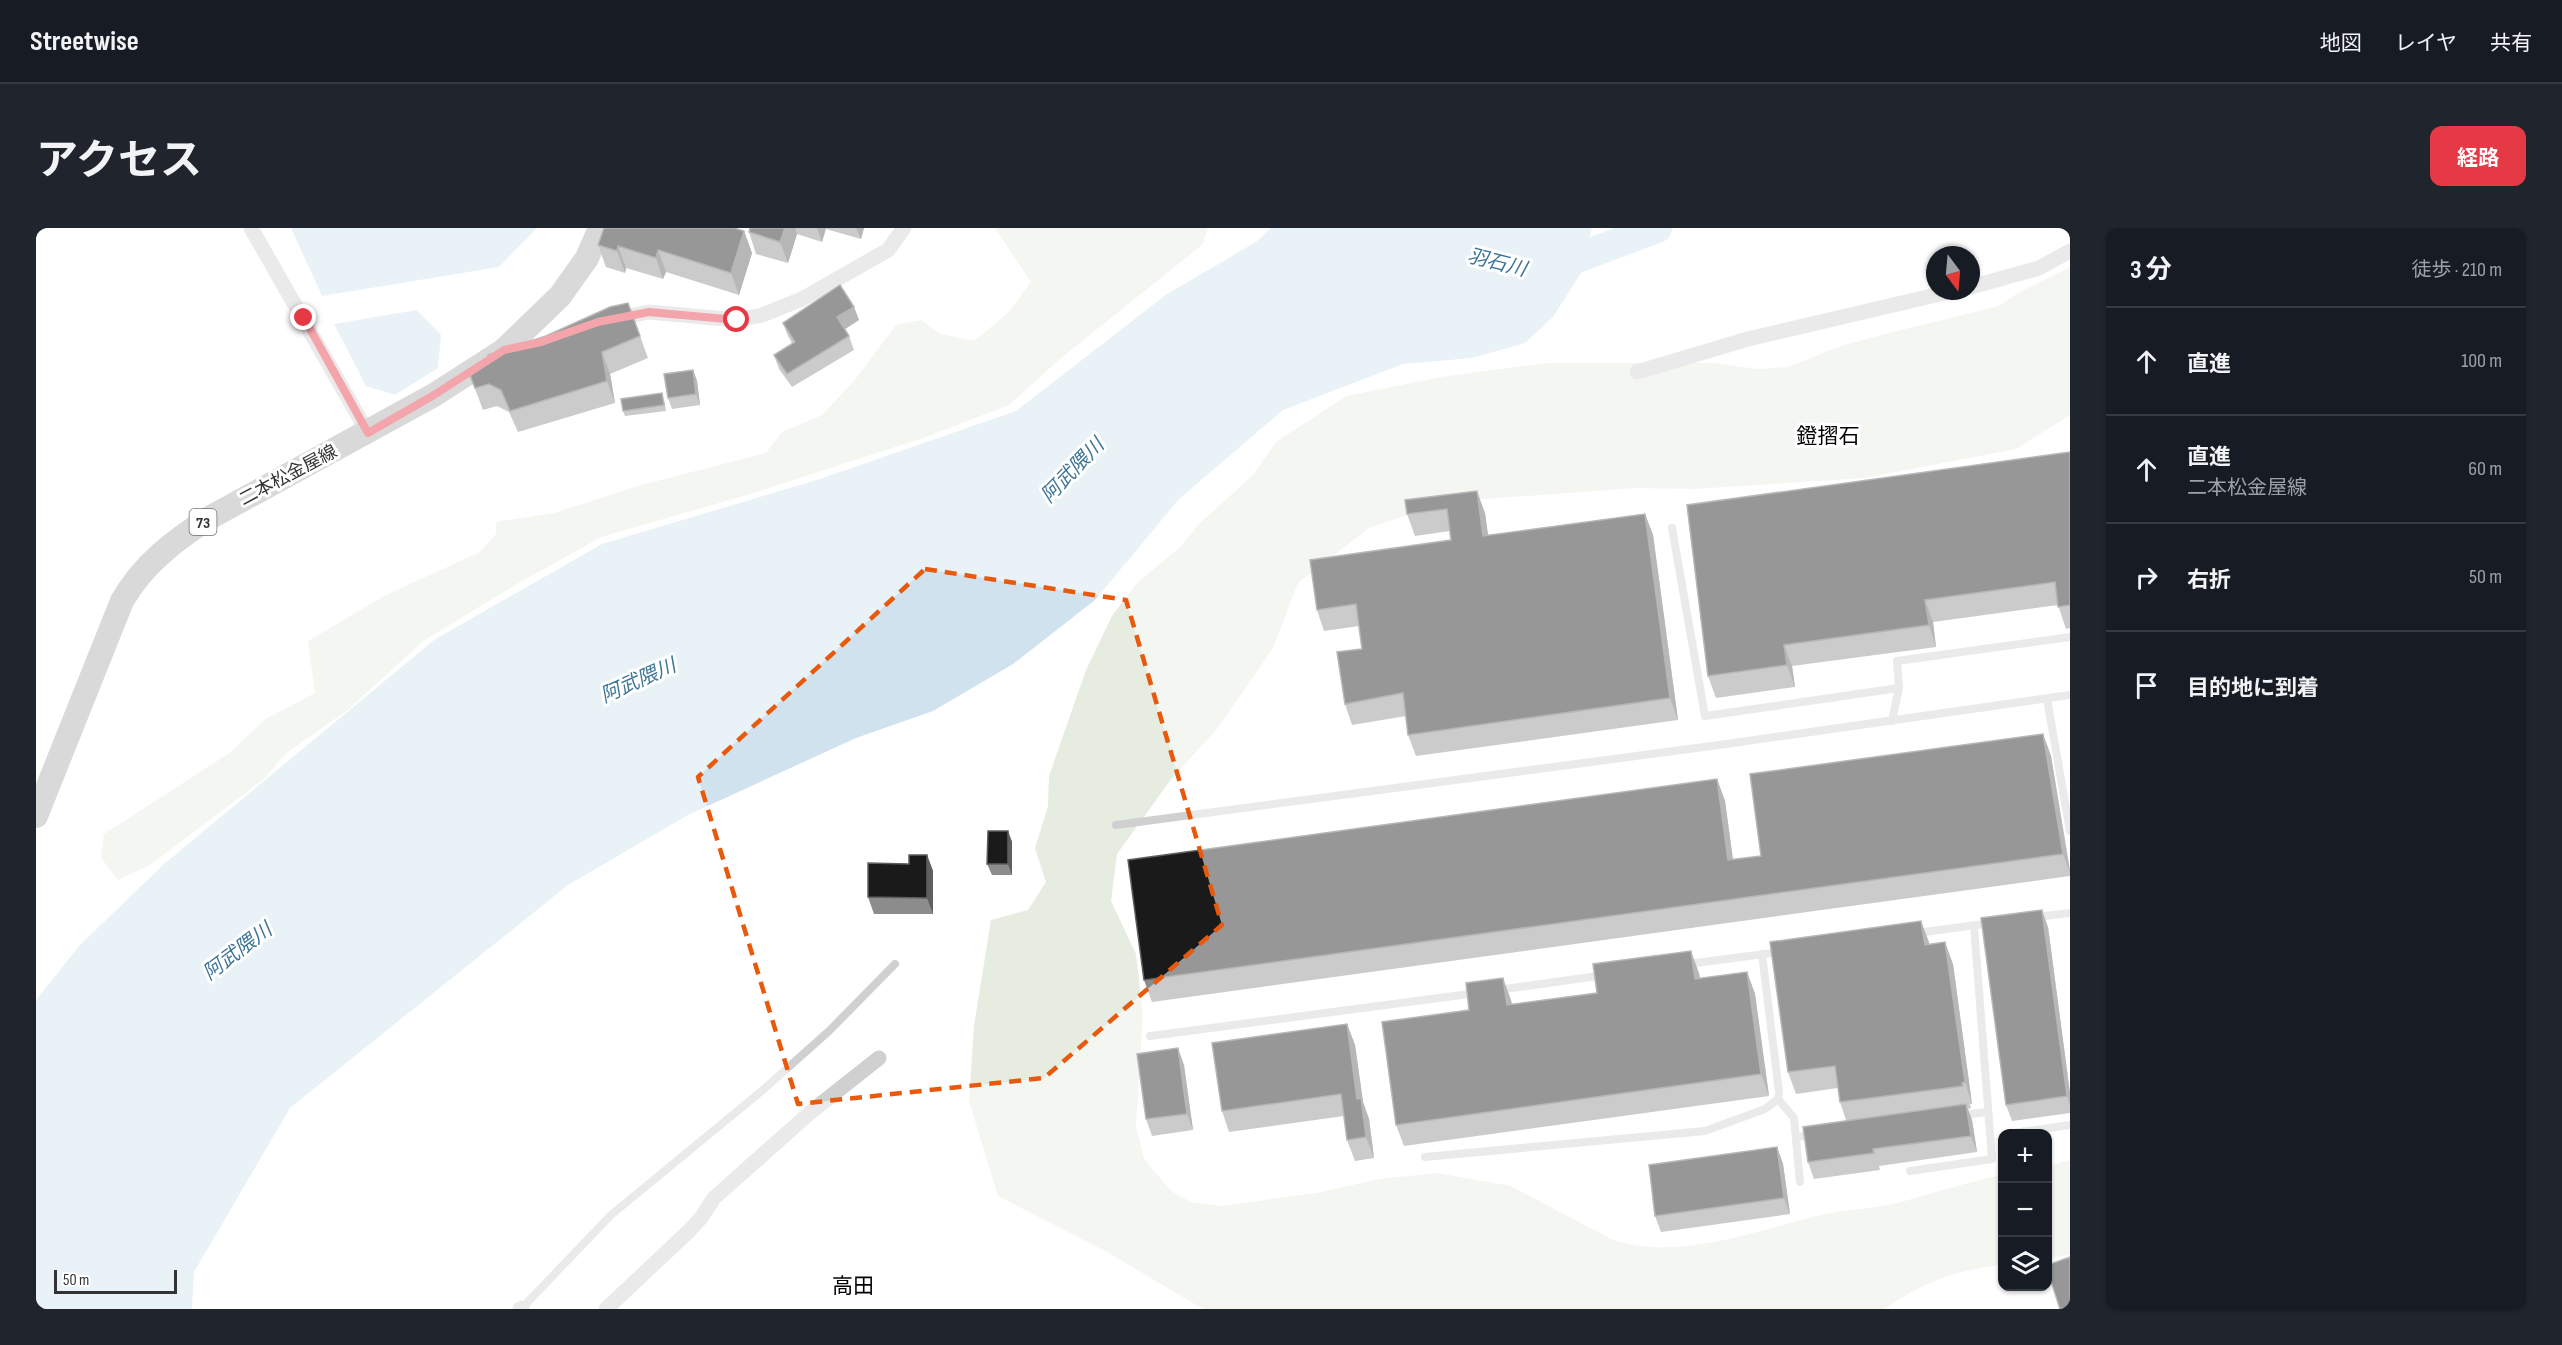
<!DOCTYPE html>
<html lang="ja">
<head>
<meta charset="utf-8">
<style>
  :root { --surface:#171b24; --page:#20242c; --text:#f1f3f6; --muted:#9ea1a6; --line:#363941; --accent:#e63946 }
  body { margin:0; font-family:"Sofia Sans Condensed","Noto Sans JP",sans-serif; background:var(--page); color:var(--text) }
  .controls { position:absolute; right:18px; bottom:18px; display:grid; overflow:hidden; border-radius:12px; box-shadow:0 2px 4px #0004 }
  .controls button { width:54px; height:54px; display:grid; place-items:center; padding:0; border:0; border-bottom:2px solid var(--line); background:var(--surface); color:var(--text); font:30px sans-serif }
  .compass { position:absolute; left:1890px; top:18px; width:54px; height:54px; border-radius:50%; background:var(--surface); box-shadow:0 2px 4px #0004; rotate:164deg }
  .scale { position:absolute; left:18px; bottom:15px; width:123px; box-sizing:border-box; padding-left:6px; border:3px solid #333; border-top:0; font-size:16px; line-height:21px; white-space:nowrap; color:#333; -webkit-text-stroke:4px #fff; paint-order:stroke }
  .stop { position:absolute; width:18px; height:18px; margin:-14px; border:4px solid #e63946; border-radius:50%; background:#fff }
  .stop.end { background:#e63946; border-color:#fff; box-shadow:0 2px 6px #0008 }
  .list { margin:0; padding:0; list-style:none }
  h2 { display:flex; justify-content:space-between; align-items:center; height:78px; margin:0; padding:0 24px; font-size:26px }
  h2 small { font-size:20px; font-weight:400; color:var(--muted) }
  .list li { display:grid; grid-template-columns:39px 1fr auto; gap:18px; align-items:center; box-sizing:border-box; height:108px; padding:0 24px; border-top:2px solid var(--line) }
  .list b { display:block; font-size:22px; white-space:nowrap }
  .list p { margin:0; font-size:20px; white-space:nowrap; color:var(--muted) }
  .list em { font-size:20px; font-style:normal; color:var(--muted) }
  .icon { flex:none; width:33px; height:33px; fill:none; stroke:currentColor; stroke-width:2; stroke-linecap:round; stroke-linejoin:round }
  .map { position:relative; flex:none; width:2034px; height:1081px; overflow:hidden; border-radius:12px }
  header { display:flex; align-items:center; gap:36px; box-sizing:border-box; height:84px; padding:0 30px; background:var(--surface); border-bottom:2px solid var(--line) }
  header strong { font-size:28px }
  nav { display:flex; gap:33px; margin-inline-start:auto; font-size:21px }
  .intro { display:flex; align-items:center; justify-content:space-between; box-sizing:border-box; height:144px; padding:0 36px }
  h1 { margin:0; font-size:42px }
  .button { padding:15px 27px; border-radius:12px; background:var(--accent); color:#fff; font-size:21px; font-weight:700 }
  main { display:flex; gap:36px; padding:0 36px }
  aside { flex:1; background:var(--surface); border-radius:12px; box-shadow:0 2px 4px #0004 }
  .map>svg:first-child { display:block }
</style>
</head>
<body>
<header>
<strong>Streetwise</strong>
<nav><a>地図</a><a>レイヤ</a><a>共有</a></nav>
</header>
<div class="intro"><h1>アクセス</h1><a class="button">経路</a></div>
<main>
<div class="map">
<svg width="2034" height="1081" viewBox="0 0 2034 1081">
  <rect width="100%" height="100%" fill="#fff"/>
  <path fill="#e6ecdf" d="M959 0H1172L1166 17 1025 130 973 177 890 209 721 264 565 309 481 356 387 413 313 481 249 526 228 551 114 637 82 652 65 630 68 606 195 524 228 492 279 465 272 413 350 367 444 324 460 306V294L518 285 605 257 730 225 746 204 786 187 818 153 860 97 885 92 904 106 938 113 972 85 995 54Z
    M2034 39V187L1980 221 1829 250 1658 261 1600 260 1408 274 1333 300 1262 355 1237 420 1181 501 1136 550 1081 626 1075 673 1100 726 1107 787 1100 899 1108 931 1135 963 1155 974 1185 978 1280 965 1344 951 1401 945 1475 958 1575 1011C1639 1034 1717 1004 1780 988 1806 982 1834 981 1861 975 1896 966 1931 954 1966 947V1037C1920 1042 1887 1054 1849 1081H1167L1071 1024 962 968 933 873 938 798 955 692 992 682 1010 654 999 620 1012 578 1013 548 1050 442 1076 388 1101 355 1144 319 1163 296 1218 246 1240 214 1310 168 1405 149 1511 135H1676L1722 141 1752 139 1805 118 1853 105 1963 78 1982 65Z
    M2034 932V1027L2012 1030V938Z"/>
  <path fill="#cfe2ee" d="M255 0H501L463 39 286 68Z
    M1235 0H1556L1545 45 1517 89 1489 115 1436 130 1367 136 1247 182 1143 271 1059 372 977 436 897 483 820 510 652 587 532 657 254 880 158 1044 156 1081H0V772L43 718 128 636 398 412 566 316 784 251 980 183 1131 66 1220 14Z
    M381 82 405 107 402 140 359 167 330 158 298 96Z"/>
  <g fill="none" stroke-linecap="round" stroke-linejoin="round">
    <path stroke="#cfe2ee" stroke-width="30" d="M1512 41 1621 0"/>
    <path stroke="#d0d0d0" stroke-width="8" d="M1636 300 1669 488 1863 460
      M2011 471 2034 603
      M1856 493 1863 460 1861 433 2034 409
      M1080 597 1683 517 2034 467
      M2000 689 2034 685
      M1881 705 1955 695
      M1652 736 1744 724
      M1462 762 1569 747
      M1114 808 1441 765
      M1742 871 1758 890 1764 954
      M1926 887 1952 884
      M1971 906 2034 897
      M1760 909 1778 907
      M1389 929 1669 903 1729 881 1742 871 1743 864 1726 726
      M1874 943 1956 931 1938 698
      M486 1080 575 987 728 861 793 803 859 736"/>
    <path stroke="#d0d0d0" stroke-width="15" d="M215 0 332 205
      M1935 59 2003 40 2034 23
      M577 91 613 84 701 92 726 87 766 71 852 22 868 0
      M1601 144 1712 111 1917 63
      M484 1081 486 1080
      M570 1081 653 1003 665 990 678 970 776 883 843 830"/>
    <path stroke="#ababab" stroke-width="24" d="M0 588 86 373C107 336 139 312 175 289L398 167 468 122 524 68 551 30 564 0"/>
  </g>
  <path fill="#8c8c8c" d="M714 0H828L825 11 790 1 786 14 761 6 752 35 720 26 713 4Z
    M708 3 716 25 703 67 630 44 627 51 590 40 589 45 570 39 562 17Z
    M592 75 612 130 574 146 579 175 482 204 473 184 461 178 447 182 432 142Z
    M818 79 823 92 809 101 813 108 818 122 756 159 743 141 738 127 756 115 752 108 747 95Z
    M657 142 661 153 664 177 636 181 632 170Z
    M628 171 630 183 589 188 587 183Z
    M2034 224V400L2030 401 2022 377 1897 394 1900 419 1756 438 1759 459 1680 470 1672 448Z
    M1369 272 1449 285 1452 307 1609 286 1617 307 1642 492 1380 528 1372 507 1370 488 1316 497 1309 476 1326 421 1323 398 1288 403 1281 382 1415 312 1414 303 1379 308 1371 286Z
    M2007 506 2015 528 2034 641V648L1116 774 1108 752 1681 551 1689 573 1697 632 1725 628Z
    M972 603 976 614V647H956L951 636Z
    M891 627 897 643V686H838L832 669 873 636Z
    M2012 699 2034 865V885L1976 893 1970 877Z
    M1893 714V716L1917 736 1936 876H1934L1935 880 1932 881 1936 892 1941 924 1843 938 1844 942 1778 951 1772 934 1810 892 1804 874 1802 860 1760 866 1752 844Z
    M1711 744 1719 766 1733 868 1368 918 1360 897 1433 782 1475 772 1476 776 1561 765 1663 745 1664 751Z
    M1311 796 1319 817 1327 874 1333 891 1338 930 1319 933 1311 912 1308 888 1193 904 1186 883Z
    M1148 837 1157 902 1116 908 1110 891Z
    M1741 919 1747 936 1754 986 1625 1004 1619 988Z
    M2034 1029V1081H2024Z"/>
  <path fill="#5f5f5f" d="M749 0H759L761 6 752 35 744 14Z
    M781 0H790L786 14Z
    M820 0H828L825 11Z
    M708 3 716 25 703 67 695 45Z
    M582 18 590 40 589 45 581 23Z
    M622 22 630 44 627 51 620 30Z
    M818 79 823 92 806 103 801 89Z
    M566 124 574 146 579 175 571 153Z
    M657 142 661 153 664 177 660 166Z
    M1441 263 1449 285 1455 329 1447 308Z
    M1609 286 1617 307 1642 492 1634 470Z
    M1889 372 1897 394 1900 419 1893 397Z
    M1748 417 1756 438 1759 459 1751 437Z
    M2007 506 2015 528 2034 645 2027 626Z
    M1681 551 1689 573 1700 654 1692 632Z
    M972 603 976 614V647L972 636Z
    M891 627 897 643V686L891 670Z
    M2006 682 2012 699 2034 865V877L2031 868Z
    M1885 693 1893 714 1896 738 1889 717Z
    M1909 714 1917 736 1936 876 1929 854Z
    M1655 723 1663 745 1667 773 1659 751Z
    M1711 744 1719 766 1733 868 1725 846Z
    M1467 750 1475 772 1479 799 1471 777Z
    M1311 796 1319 817 1327 874 1333 891 1338 930 1330 909 1321 871Z
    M1142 820 1148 837 1157 902 1151 886Z
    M1930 876 1936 892 1941 924 1935 908Z
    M1741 919 1747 936 1754 986 1748 970Z"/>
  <path fill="#1a1a1a" stroke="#5f5f5f" stroke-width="1.5" d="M568 0H698L708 3 695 45 622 22 620 30 582 18 581 23 562 17Z
    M714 0H749L744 14 713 4Z
    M804 57 818 79 801 89 813 108 751 146 738 127 759 114 747 95Z
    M592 75 604 108 566 124 571 153 474 183 465 162 453 156 439 160 432 142 453 133 452 127 510 108 574 79Z
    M657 142 660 166 632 170 628 146Z
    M626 165 628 177 587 183 585 171Z
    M2034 224V377L2022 379 2019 354 1889 372 1893 397 1748 417 1751 437 1672 448 1651 277Z
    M1441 263 1447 308 1609 286 1634 470 1372 507 1367 465 1309 476 1301 424 1326 421 1320 376 1281 382 1274 332 1415 312 1411 281 1371 286 1369 272Z
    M2007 506 2027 626 1108 752 1092 632 1681 551 1692 632 1725 628 1714 546Z
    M952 603H972V636H951Z
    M873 627H891V670L832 669V635L873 636Z
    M2006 682 2031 868 1970 877 1945 690Z
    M1885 693 1889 717 1909 714 1929 854 1926 855 1927 858 1804 874 1799 838 1752 844 1734 714Z
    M1655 723 1659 751 1711 744 1725 846 1360 897 1346 794 1433 782 1430 755 1467 750 1471 777 1561 765 1557 736Z
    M1311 796 1321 871 1325 870 1330 909 1311 912 1305 866 1186 883 1176 815Z
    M1142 820 1151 886 1110 891 1101 826Z
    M1930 876 1935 908 1837 921 1838 925 1772 934 1767 899Z
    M1741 919 1748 970 1619 988 1613 937Z
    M2034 1029V1078L2024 1081 2012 1044V1037Z"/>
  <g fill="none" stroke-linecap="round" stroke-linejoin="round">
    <path stroke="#e63946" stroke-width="8" d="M268 90 332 205 398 167 468 122 505 114 562 94 613 84 701 92"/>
  </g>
  <path d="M0 0H2034V1081H0ZM889 341 1090 372 1186 697 1008 850 762 876 662 549Z" fill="#fff" fill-opacity=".55" fill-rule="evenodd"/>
  <path fill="none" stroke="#e8590c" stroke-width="4.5" stroke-dasharray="12 8" stroke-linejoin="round" d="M889 341 1090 372 1186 697 1008 850 762 876 662 549Z"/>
  <g text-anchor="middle" stroke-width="6" stroke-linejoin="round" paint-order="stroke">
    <rect fill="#fff" stroke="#707070" stroke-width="1.5" x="153.5" y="281" width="27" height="26" rx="4.5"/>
    <g font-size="16" font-weight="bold" fill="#333">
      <text x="167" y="300">73</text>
    </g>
    <g font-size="18" fill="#333" stroke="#fff">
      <text transform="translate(252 247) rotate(-28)" y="6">二本松金屋線</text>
    </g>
    <g font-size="20" font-style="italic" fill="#3f7597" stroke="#fff">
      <text transform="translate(1461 34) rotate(14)" y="7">羽石川</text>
      <text transform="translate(1036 242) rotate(-46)" y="7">阿武隈川</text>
      <text transform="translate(602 452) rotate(-24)" y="7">阿武隈川</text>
      <text transform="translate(201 723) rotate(-37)" y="7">阿武隈川</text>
    </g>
    <g font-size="21" fill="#000" stroke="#fff">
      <text x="1792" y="215">鐙摺石</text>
      <text x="817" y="1065">高田</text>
    </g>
  </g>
</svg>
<div class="controls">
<button>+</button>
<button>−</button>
<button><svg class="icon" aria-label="layers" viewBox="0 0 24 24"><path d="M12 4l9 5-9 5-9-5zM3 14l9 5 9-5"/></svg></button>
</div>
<svg class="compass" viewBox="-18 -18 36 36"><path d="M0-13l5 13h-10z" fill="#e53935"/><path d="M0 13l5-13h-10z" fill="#9ea1a6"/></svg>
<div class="scale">50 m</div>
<div class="stop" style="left:701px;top:92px"></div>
<div class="stop end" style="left:268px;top:90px"></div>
</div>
<aside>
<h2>3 分<small>徒歩 · 210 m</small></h2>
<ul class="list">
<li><svg class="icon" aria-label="ahead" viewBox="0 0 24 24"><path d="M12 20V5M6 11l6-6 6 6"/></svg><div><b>直進</b></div><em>100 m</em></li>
<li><svg class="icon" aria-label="ahead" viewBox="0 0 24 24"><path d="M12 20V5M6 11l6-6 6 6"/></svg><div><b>直進</b><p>二本松金屋線</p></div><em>60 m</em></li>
<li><svg class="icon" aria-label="right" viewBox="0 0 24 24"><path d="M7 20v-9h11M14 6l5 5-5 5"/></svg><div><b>右折</b></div><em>50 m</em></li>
<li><svg class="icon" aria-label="arrive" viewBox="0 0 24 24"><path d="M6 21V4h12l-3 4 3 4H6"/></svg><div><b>目的地に到着</b></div></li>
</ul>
</aside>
</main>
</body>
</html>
